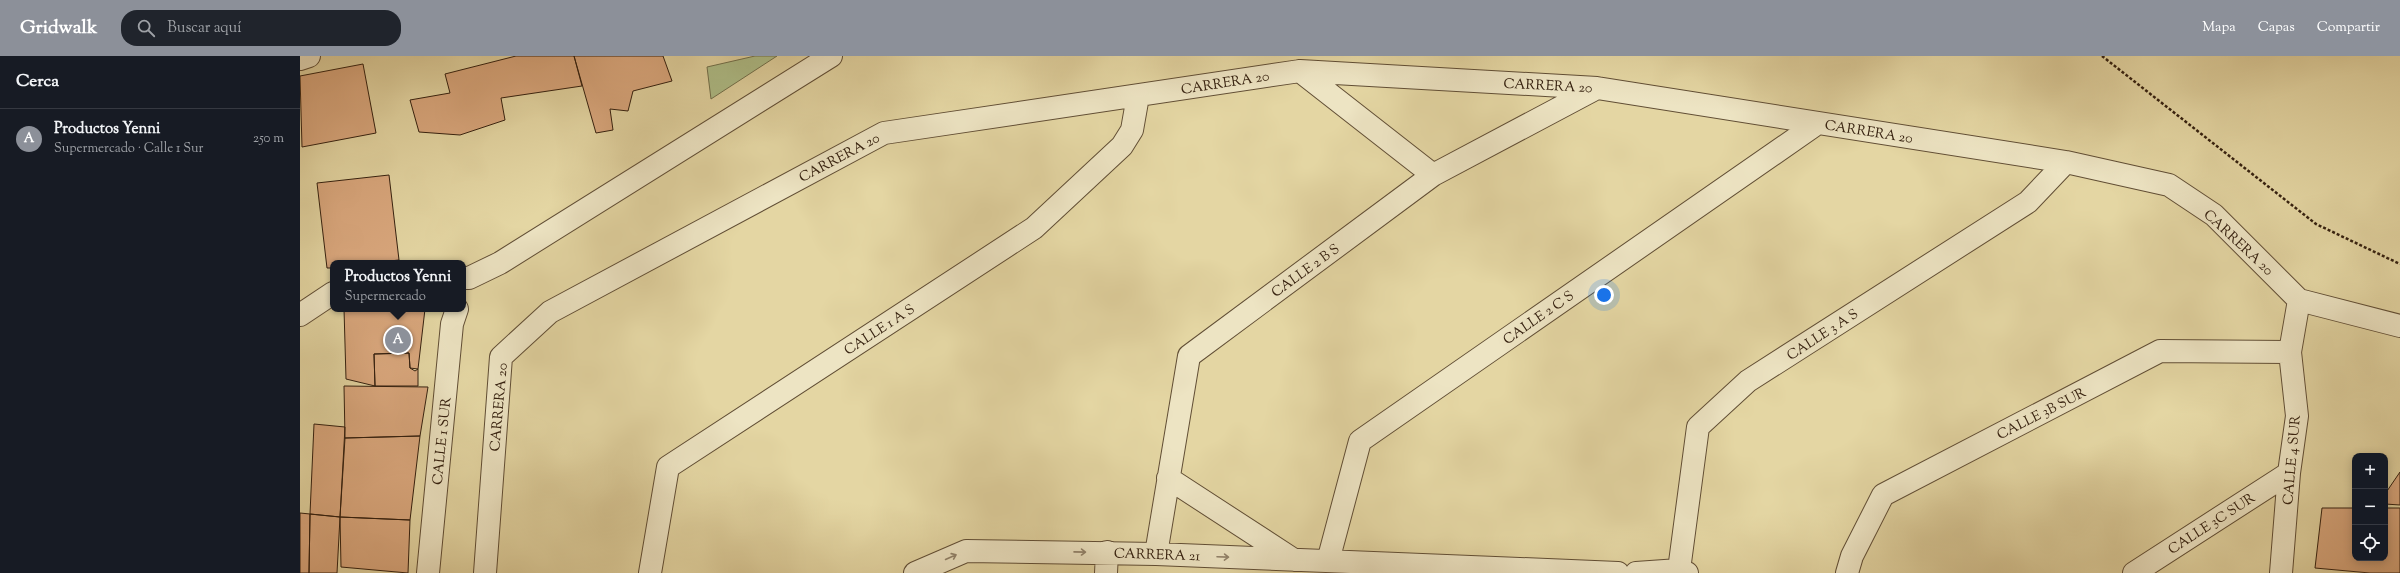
<!DOCTYPE html>
<html lang="es">
<head>
<meta charset="utf-8">
<style>
  :root { --surface:#171b24; --page:#20242c; --text:#f1f3f6; --muted:#9ea1a6; --line:#363941; --accent:#8c9099 }
  body { margin:0; font-family:"Sorts Mill Goudy",serif; background:var(--page); color:var(--text) }
  .controls { position:absolute; right:12px; bottom:12px; display:grid; overflow:hidden; border-radius:8px; box-shadow:0 2px 10px #0003 }
  .controls button { width:36px; height:36px; display:grid; place-items:center; padding:0; border:0; border-bottom:1px solid var(--line); background:var(--surface); color:var(--text); font:20px sans-serif }
  .you { position:absolute; left:1304px; top:239px; width:14px; height:14px; margin:-10px; border:3px solid #fff; border-radius:50%; background:#1a73e8; box-shadow:0 0 0 6px #1a73e833 }
  .badge { display:grid; place-items:center; width:26px; height:26px; border-radius:50%; background:var(--accent); color:#fff; font-size:13px; font-weight:700 }
  .pin { position:absolute; translate:-50% -50%; border:2px solid #fff; box-shadow:0 1px 4px #0006 }
  .popup { position:absolute; left:30px; top:204px; width:136px; height:52px; box-sizing:border-box; display:grid; place-content:center; border-radius:8px; background:var(--surface); filter:drop-shadow(0 1px 3px #0005); font-size:13px; white-space:nowrap; color:var(--muted) }
  .popup b { font-size:15px; color:var(--text) }
  .popup::after { content:''; position:absolute; left:50%; top:100%; margin-left:-8px; border:8px solid transparent; border-top-color:var(--surface) }
  .list { margin:0; padding:0; list-style:none }
  h2 { display:flex; justify-content:space-between; align-items:center; height:52px; margin:0; padding:0 16px; font-size:17px }
  h2 small { font-size:13px; font-weight:400; color:var(--muted) }
  .list li { display:grid; grid-template-columns:26px 1fr auto; gap:12px; align-items:center; box-sizing:border-box; height:60px; padding:0 16px; border-top:1px solid var(--line) }
  .list b { display:block; font-size:15px; white-space:nowrap }
  .list p { margin:0; font-size:13px; white-space:nowrap; color:var(--muted) }
  .list em { font-size:13px; font-style:normal; color:var(--muted) }
  .icon { flex:none; width:22px; height:22px; fill:none; stroke:currentColor; stroke-width:2; stroke-linecap:round; stroke-linejoin:round }
  .map { position:relative; flex:none; width:2100px; height:517px; overflow:hidden }
  header { display:flex; align-items:center; gap:24px; box-sizing:border-box; height:56px; padding:0 20px; background:var(--accent); color:#fff }
  header strong { font-size:19px }
  nav { display:flex; gap:22px; margin-inline-start:auto; font-size:14px }
  .search { width:280px; height:36px; background:var(--page); display:flex; align-items:center; gap:10px; box-sizing:border-box; padding:0 14px; border-radius:16px; color:var(--muted); font-size:15px }
  main { display:flex }
  aside { flex:1; background:var(--surface) }
  .map>svg:first-child { display:block }
</style>
</head>
<body>
<header>
<strong>Gridwalk</strong>
<div class="search"><svg class="icon" aria-label="search" viewBox="0 0 24 24"><circle cx="10" cy="10" r="6"/><path d="M15 15l6 6"/></svg>Buscar aquí</div>
<nav><a>Mapa</a><a>Capas</a><a>Compartir</a></nav>
</header>
<main>
<aside>
<h2>Cerca<small></small></h2>
<ul class="list">
<li><span class="badge">A</span><div><b>Productos Yenni</b><p>Supermercado · Calle 1 Sur</p></div><em>250 m</em></li>
</ul>
</aside>
<div class="map">
<svg width="2100" height="517" viewBox="0 0 2100 517">
  <rect width="100%" height="100%" fill="#e4d6a3"/>
  <filter id="stains"><feTurbulence type="fractalNoise" baseFrequency=".005" numOctaves="4"/><feColorMatrix values="0 0 0 0 .2 0 0 0 0 .09 0 0 0 0 .02 0 0 0 .5 -.17"/></filter>
  <radialGradient id="worn" r=".72"><stop offset=".6" stop-color="#630" stop-opacity="0"/><stop offset="1" stop-color="#630" stop-opacity=".3"/></radialGradient>
  <path fill="#afbf89" stroke="#72704c" d="M455 0H477L411 43 407 11Z"/>
  <path fill="#daa87e" stroke="#352110" d="M216 0H274L282 30 201 42 205 64 160 79 119 76 110 44 150 37 145 18Z
    M274 0H363L372 25 333 35 328 55 310 53 313 74 296 77Z
    M63 8 76 77 2 91 0 20Z
    M89 119 99 204 71 207H33V212H27L17 127Z
    M44 253H125L118 313 110 312 109 297 74 298 75 330 46 323Z
    M109 297 110 312 115 315 118 313V330H75L74 298Z
    M44 330 128 331 120 380 45 382Z
    M14 368 45 371 40 461 10 458Z
    M120 380 110 464 40 461 45 382Z
    M2100 416V449L2085 448V438Z
    M2022 452H2055V502H2085V452H2100V517H2070L2015 512Z
    M0 457 10 458 9 517H0Z
    M10 458 40 461 37 517H9Z
    M40 461 110 464 108 517 41 511Z"/>
  <g fill="none" stroke-linecap="round" stroke-linejoin="round">
    <defs>
      <path id="minor" d="M0 3 9 0
        M1000 15 1133 119
        M163 222H169L200 207 531 0
        M0 259 33 237
        M868 422 994 504
        M856 498 889 300 1133 119 1297 32
        M1028 505 1060 385 1518 67
        M1379 514 1398 371 1448 325 1728 146 1766 106
        M128 517 152 268 157 253
        M185 517 201 301 250 256 584 77 1000 15 1297 32 1766 106 1869 129 1914 159 1999 244 2100 270
        M350 517 368 411 734 172 822 90 832 74 838 40
        M615 517 666 495 856 498 1318 517
        M806 517 807 496
        M1336 517 1379 514 1387 517
        M1547 517 1552 500 1583 439 1860 295 1990 296
        M1834 517 1989 417
        M1981 517 1989 417 1997 360 1990 296 1999 244"/>
    </defs>
    <use href="#minor" stroke="#614e35" stroke-width="24"/>
    <path stroke="#352110" stroke-width="2.5" stroke-dasharray="3 2" stroke-linecap="butt" d="M1802 0 2016 168 2100 208"/>
    <use href="#minor" stroke="#ede4c3" stroke-width="22"/>
  </g>
  <defs><path id="oneway-shaft" d="M-6 0H5M1.5-3L5.5 0L1.5 3" fill="none" stroke-width="1.6" stroke-linecap="round" stroke-linejoin="round"/></defs>
  <g stroke="#91826a">
    <use href="#oneway-shaft" transform="translate(780 496) rotate(1)"/>
    <use href="#oneway-shaft" transform="translate(651 501) rotate(-24)"/>
    <use href="#oneway-shaft" transform="translate(923 501) rotate(2)"/>
  </g>
  <g text-anchor="middle" stroke-width="3.5" stroke-linejoin="round" paint-order="stroke">
    <g font-size="14" fill="#352110" stroke="#ede4c3">
      <text transform="translate(925 26) rotate(-9)" y="5">CARRERA 20</text>
      <text transform="translate(1248 29) rotate(3)" y="5">CARRERA 20</text>
      <text transform="translate(1569 75) rotate(9)" y="5">CARRERA 20</text>
      <text transform="translate(539 101) rotate(-28)" y="5">CARRERA 20</text>
      <text transform="translate(1939 186) rotate(43)" y="5">CARRERA 20</text>
      <text transform="translate(1005 214) rotate(-36)" y="5">CALLE 2 B S</text>
      <text transform="translate(1238 261) rotate(-35)" y="5">CALLE 2 C S</text>
      <text transform="translate(579 273) rotate(-33)" y="5">CALLE 1 A S</text>
      <text transform="translate(1522 278) rotate(-33)" y="5">CALLE 3 A S</text>
      <text transform="translate(198 351) rotate(-85)" y="5">CARRERA 20</text>
      <text transform="translate(1741 357) rotate(-27)" y="5">CALLE 3B SUR</text>
      <text transform="translate(141 385) rotate(-84)" y="5">CALLE 1 SUR</text>
      <text transform="translate(1991 404) rotate(-85)" y="5">CALLE 4 SUR</text>
      <text transform="translate(1911 467) rotate(-33)" y="5">CALLE 3C SUR</text>
      <text transform="translate(857 498) rotate(2)" y="5">CARRERA 21</text>
    </g>
  </g>
  <rect width="100%" height="100%" filter="url(#stains)"/>
  <rect width="100%" height="100%" fill="url(#worn)"/>
</svg>
<div class="controls">
<button>+</button>
<button>−</button>
<button><svg class="icon" aria-label="locate" viewBox="0 0 24 24"><circle cx="12" cy="12" r="6"/><path d="M12 2v4M12 18v4M2 12h4M18 12h4"/></svg></button>
</div>
<div class="you"></div>
<div class="pin badge" style="left:98px;top:284px">A</div>
<div class="popup"><b>Productos Yenni</b>Supermercado</div>
</div>
</main>
</body>
</html>
